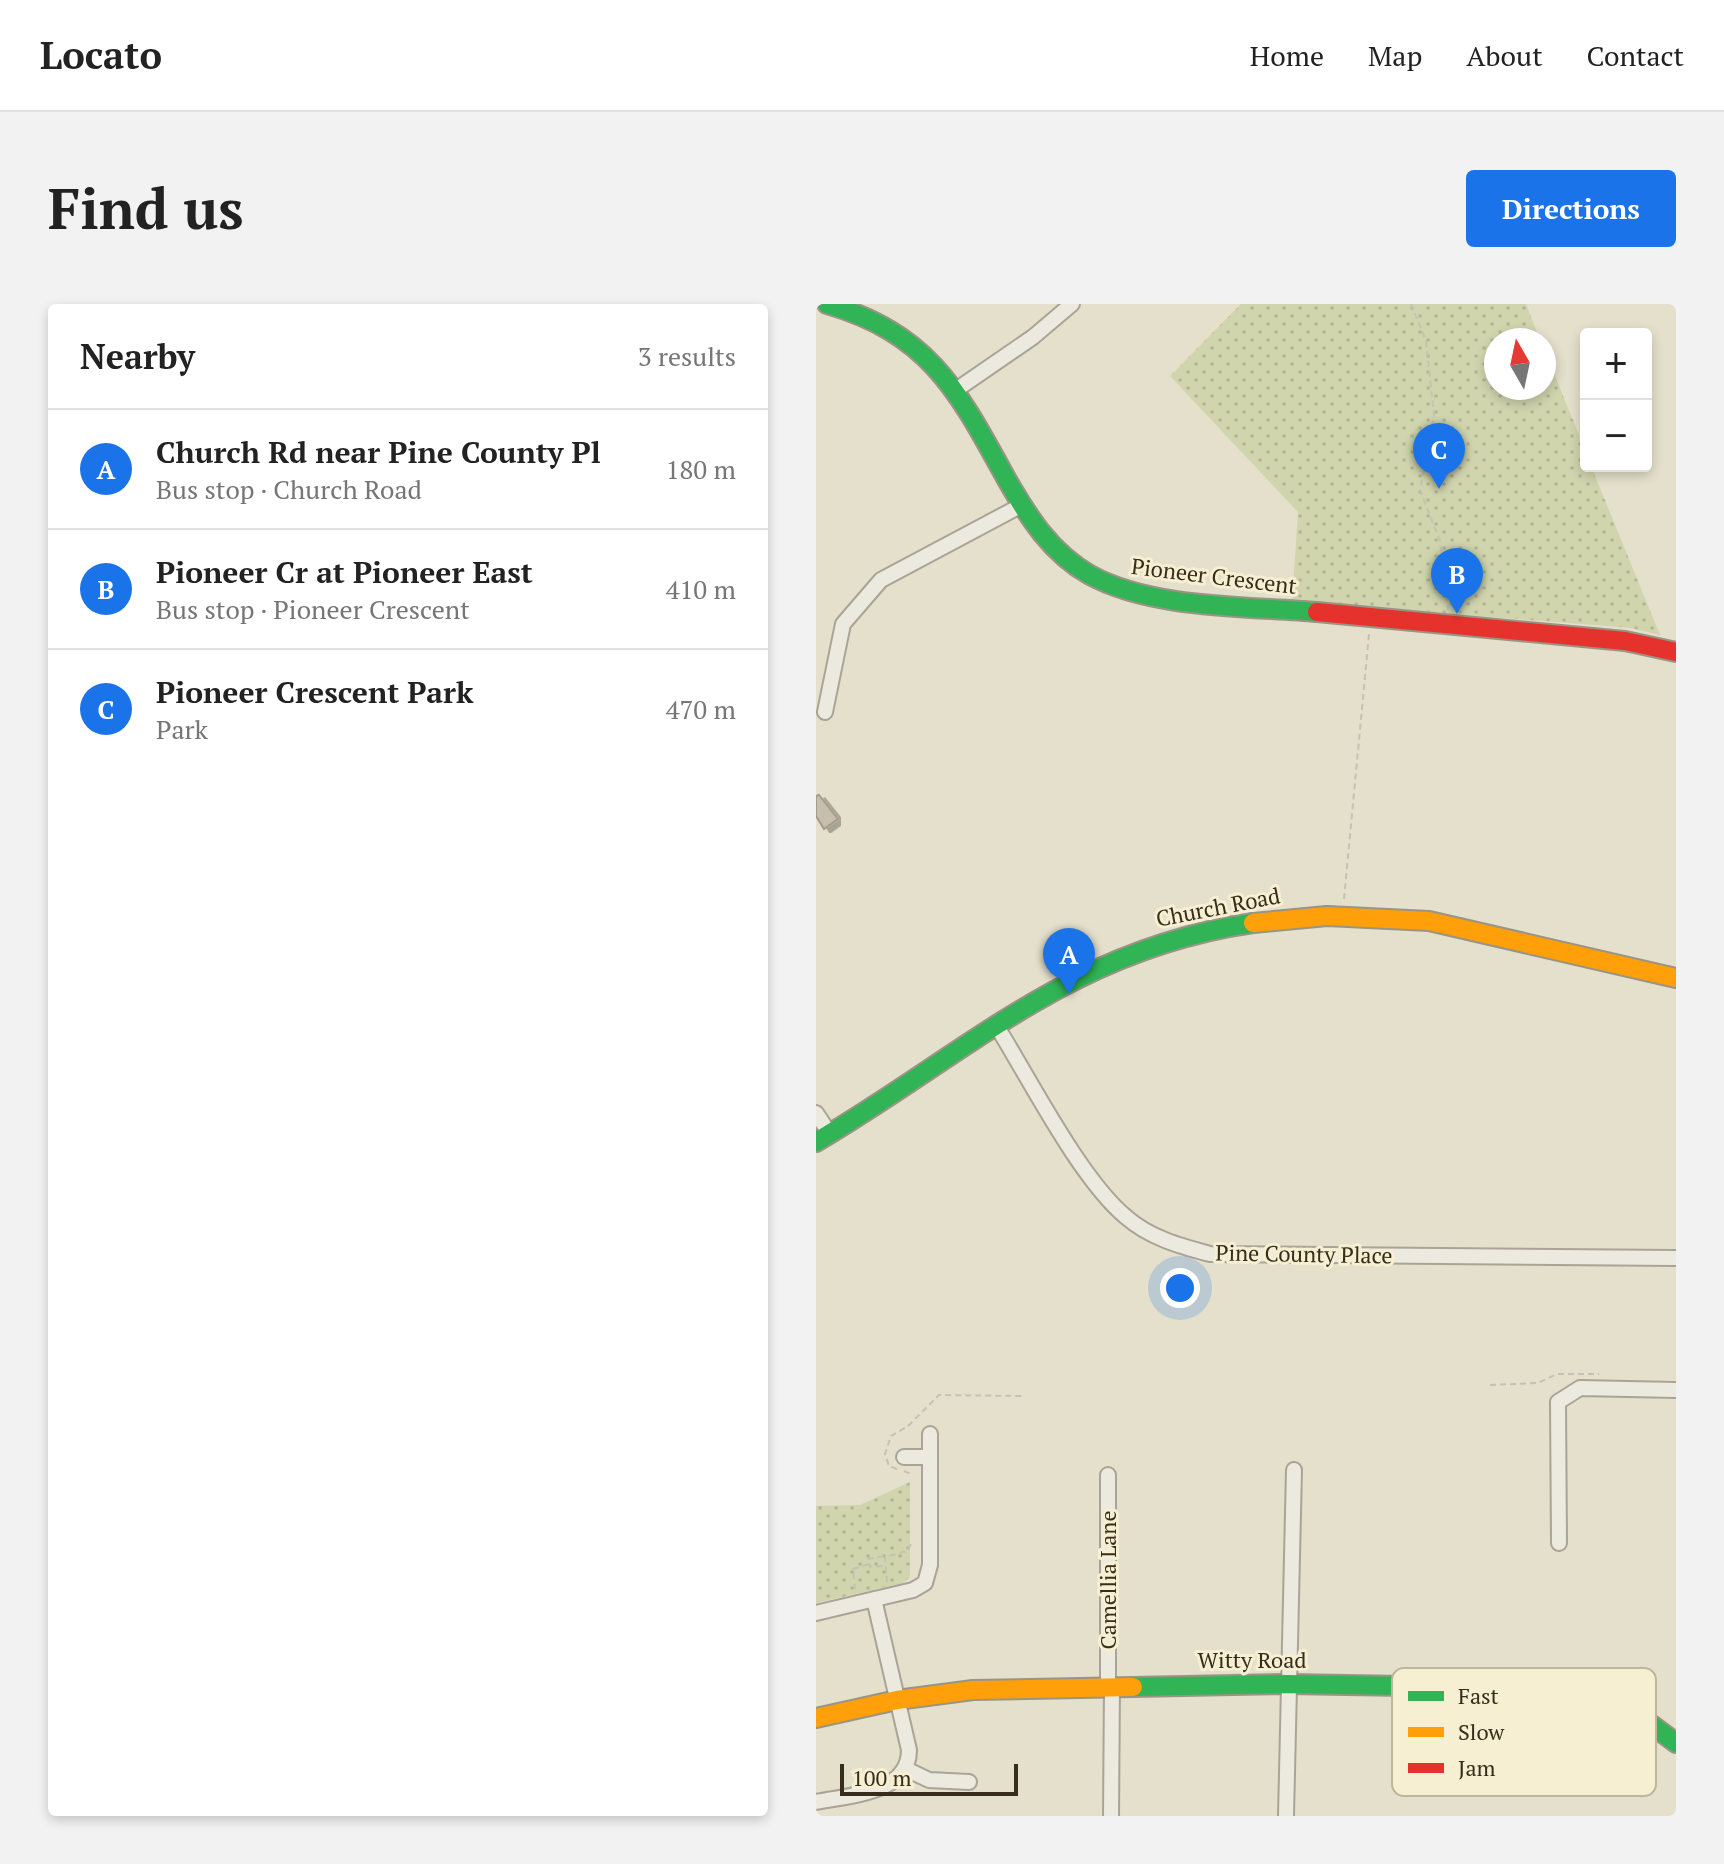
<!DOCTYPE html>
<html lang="en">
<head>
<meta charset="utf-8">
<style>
  :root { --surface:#fff; --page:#f2f2f2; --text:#222; --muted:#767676; --line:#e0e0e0; --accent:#1a73e8 }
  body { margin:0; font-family:"PT Serif",serif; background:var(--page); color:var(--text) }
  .controls { position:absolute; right:24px; top:24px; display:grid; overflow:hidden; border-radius:8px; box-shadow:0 4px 12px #0003 }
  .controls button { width:72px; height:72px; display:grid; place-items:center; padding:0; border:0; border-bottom:2px solid var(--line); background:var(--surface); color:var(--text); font:40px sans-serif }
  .compass { position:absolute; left:668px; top:24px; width:72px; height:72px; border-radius:50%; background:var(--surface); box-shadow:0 4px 12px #0003; rotate:351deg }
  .scale { position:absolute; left:24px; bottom:20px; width:178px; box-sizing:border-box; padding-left:8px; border:4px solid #382d1d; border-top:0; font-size:22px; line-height:28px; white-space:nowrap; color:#382d1d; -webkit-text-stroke:6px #f6efd2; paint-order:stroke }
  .you { position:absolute; left:364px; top:984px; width:28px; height:28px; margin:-20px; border:6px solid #fff; border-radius:50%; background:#1a73e8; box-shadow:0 0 0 12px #1a73e833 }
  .badge { display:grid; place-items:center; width:52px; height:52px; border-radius:50%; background:var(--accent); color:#fff; font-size:26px; font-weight:700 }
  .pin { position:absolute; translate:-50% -66px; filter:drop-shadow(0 2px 4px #0008) }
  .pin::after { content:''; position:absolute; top:42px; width:28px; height:24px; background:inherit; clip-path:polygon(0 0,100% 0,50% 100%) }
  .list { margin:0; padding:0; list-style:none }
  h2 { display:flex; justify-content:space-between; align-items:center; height:104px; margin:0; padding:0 32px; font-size:34px }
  h2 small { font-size:26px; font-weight:400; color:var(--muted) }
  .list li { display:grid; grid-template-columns:52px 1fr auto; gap:24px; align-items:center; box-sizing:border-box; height:120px; padding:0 32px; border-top:2px solid var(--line) }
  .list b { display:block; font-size:30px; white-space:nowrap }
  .list p { margin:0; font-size:26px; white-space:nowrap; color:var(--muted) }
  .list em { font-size:26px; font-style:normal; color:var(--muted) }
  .map { position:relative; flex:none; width:860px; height:1512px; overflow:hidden; border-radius:8px }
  header { display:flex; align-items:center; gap:48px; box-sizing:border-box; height:112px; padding:0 40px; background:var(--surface); border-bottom:2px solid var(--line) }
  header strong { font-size:38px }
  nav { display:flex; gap:44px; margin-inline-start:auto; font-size:28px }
  .intro { display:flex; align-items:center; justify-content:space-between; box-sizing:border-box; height:192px; padding:0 48px }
  h1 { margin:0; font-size:56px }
  .button { padding:20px 36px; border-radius:8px; background:var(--accent); color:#fff; font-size:28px; font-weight:700 }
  main { display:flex; gap:48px; padding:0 48px }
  aside { flex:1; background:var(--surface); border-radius:8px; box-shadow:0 4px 12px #0003 }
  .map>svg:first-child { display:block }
</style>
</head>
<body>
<header>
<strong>Locato</strong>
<nav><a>Home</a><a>Map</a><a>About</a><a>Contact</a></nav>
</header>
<div class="intro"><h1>Find us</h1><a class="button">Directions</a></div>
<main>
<aside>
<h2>Nearby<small>3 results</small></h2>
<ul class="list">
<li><span class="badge">A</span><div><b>Church Rd near Pine County Pl</b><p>Bus stop · Church Road</p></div><em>180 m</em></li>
<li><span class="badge">B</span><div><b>Pioneer Cr at Pioneer East</b><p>Bus stop · Pioneer Crescent</p></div><em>410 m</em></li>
<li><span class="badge">C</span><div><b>Pioneer Crescent Park</b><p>Park</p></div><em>470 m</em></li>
</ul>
</aside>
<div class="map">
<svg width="860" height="1512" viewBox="0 0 860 1512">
  <defs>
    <pattern id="park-dots" width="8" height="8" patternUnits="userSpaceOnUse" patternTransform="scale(2)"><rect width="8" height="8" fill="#d0d5ae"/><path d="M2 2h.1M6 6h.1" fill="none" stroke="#b3b795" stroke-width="1.8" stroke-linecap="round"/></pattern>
    <filter id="shadow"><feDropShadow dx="6" dy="3.5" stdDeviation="0" flood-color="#0004"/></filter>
  </defs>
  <rect width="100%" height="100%" fill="#e4e0cc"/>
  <path fill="url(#park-dots)" d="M425 0H710L724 36H680V84H728V45L770 148V162H775L844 331 814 324 476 297 482 208 354 72Z
    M94 1178V1273L87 1279 0 1299V1202L44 1201Z"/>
  <path fill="#c8bead" stroke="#a49b8b" stroke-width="2" filter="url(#shadow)" d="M3 491 22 515 8 525 0 512V492Z"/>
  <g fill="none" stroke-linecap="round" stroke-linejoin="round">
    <defs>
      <path id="street" d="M140 86 217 33 256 0
        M9 408 27 320 65 276 206 201
        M180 721C213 774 264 875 310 913 334 934 364 942 394 950L860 954
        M0 809 14 830
        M88 1153H114
        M743 1239 742 1098 764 1084 860 1086
        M0 1309 97 1286 109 1279 114 1261V1130
        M292 1381V1171
        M90 1465 113 1476 153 1478
        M0 1498C33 1491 93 1490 93 1446L58 1295
        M295 1512 296 1381
        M470 1512 478 1166"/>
      <path id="fast" d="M11 0C114 30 142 87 191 176 213 214 235 249 274 271 336 305 431 302 501 308
        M0 838C151 749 255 645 437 619
        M317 1383 471 1380 768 1385 813 1404 860 1439"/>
      <path id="slow" d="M437 619 511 612 613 617 860 674
        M0 1414 81 1396 157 1386 317 1383"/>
      <path id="jam" d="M501 308 809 337 860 348"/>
    </defs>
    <use href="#street" stroke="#a9a495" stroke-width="18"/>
    <use href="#fast" stroke="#999485" stroke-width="22"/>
    <use href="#slow" stroke="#999485" stroke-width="22"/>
    <use href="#jam" stroke="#999485" stroke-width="22"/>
    <path stroke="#c5c1b4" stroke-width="2" stroke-dasharray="6 4" stroke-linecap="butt" d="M595 0 610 37 618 111 604 186 624 237 632 306
      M528 595 553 330
      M674 1081 722 1079 741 1070H783
      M81 1165 73 1162 69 1150 75 1132 92 1122 123 1091 209 1092
      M88 1167 97 1171
      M66 1262 54 1263 52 1255 69 1252
      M71 1278 69 1253 91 1247 96 1238
      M39 1285 37 1265 53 1260"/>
    <use href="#street" stroke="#ece9de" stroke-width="14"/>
    <use href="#fast" stroke="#30b455" stroke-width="18"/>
    <use href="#slow" stroke="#ff9f0a" stroke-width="18"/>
    <use href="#jam" stroke="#e5322d" stroke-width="18"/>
  </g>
  <g text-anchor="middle" stroke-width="6" stroke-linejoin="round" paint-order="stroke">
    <g font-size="22" fill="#382d1d" stroke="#f6efd2">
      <text transform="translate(398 272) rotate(7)" y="8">Pioneer Crescent</text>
      <text transform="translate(402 603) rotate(-11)" y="8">Church Road</text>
      <text transform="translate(488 950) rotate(1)" y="8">Pine County Place</text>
      <text transform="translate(292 1276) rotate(-90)" y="8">Camellia Lane</text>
      <text x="436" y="1364">Witty Road</text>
    </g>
  </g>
  <rect x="576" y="1364" width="264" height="128" rx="12" fill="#f6efd2" stroke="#bdb59c" stroke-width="2"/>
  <rect x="592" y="1387" width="36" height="10" fill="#30b455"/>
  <rect x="592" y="1423" width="36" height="10" fill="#ff9f0a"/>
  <rect x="592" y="1459" width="36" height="10" fill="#e5322d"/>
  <g font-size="22" fill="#382d1d">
    <text x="642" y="1400">Fast</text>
    <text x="642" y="1436">Slow</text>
    <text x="642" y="1472">Jam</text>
  </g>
</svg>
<div class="controls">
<button>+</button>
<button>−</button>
</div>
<svg class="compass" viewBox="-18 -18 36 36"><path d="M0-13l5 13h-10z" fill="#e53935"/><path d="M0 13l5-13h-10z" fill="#767676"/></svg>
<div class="scale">100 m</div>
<div class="you"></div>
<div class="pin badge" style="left:253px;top:690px">A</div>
<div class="pin badge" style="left:641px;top:310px">B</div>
<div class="pin badge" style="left:623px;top:185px">C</div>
</div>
</main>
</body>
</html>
